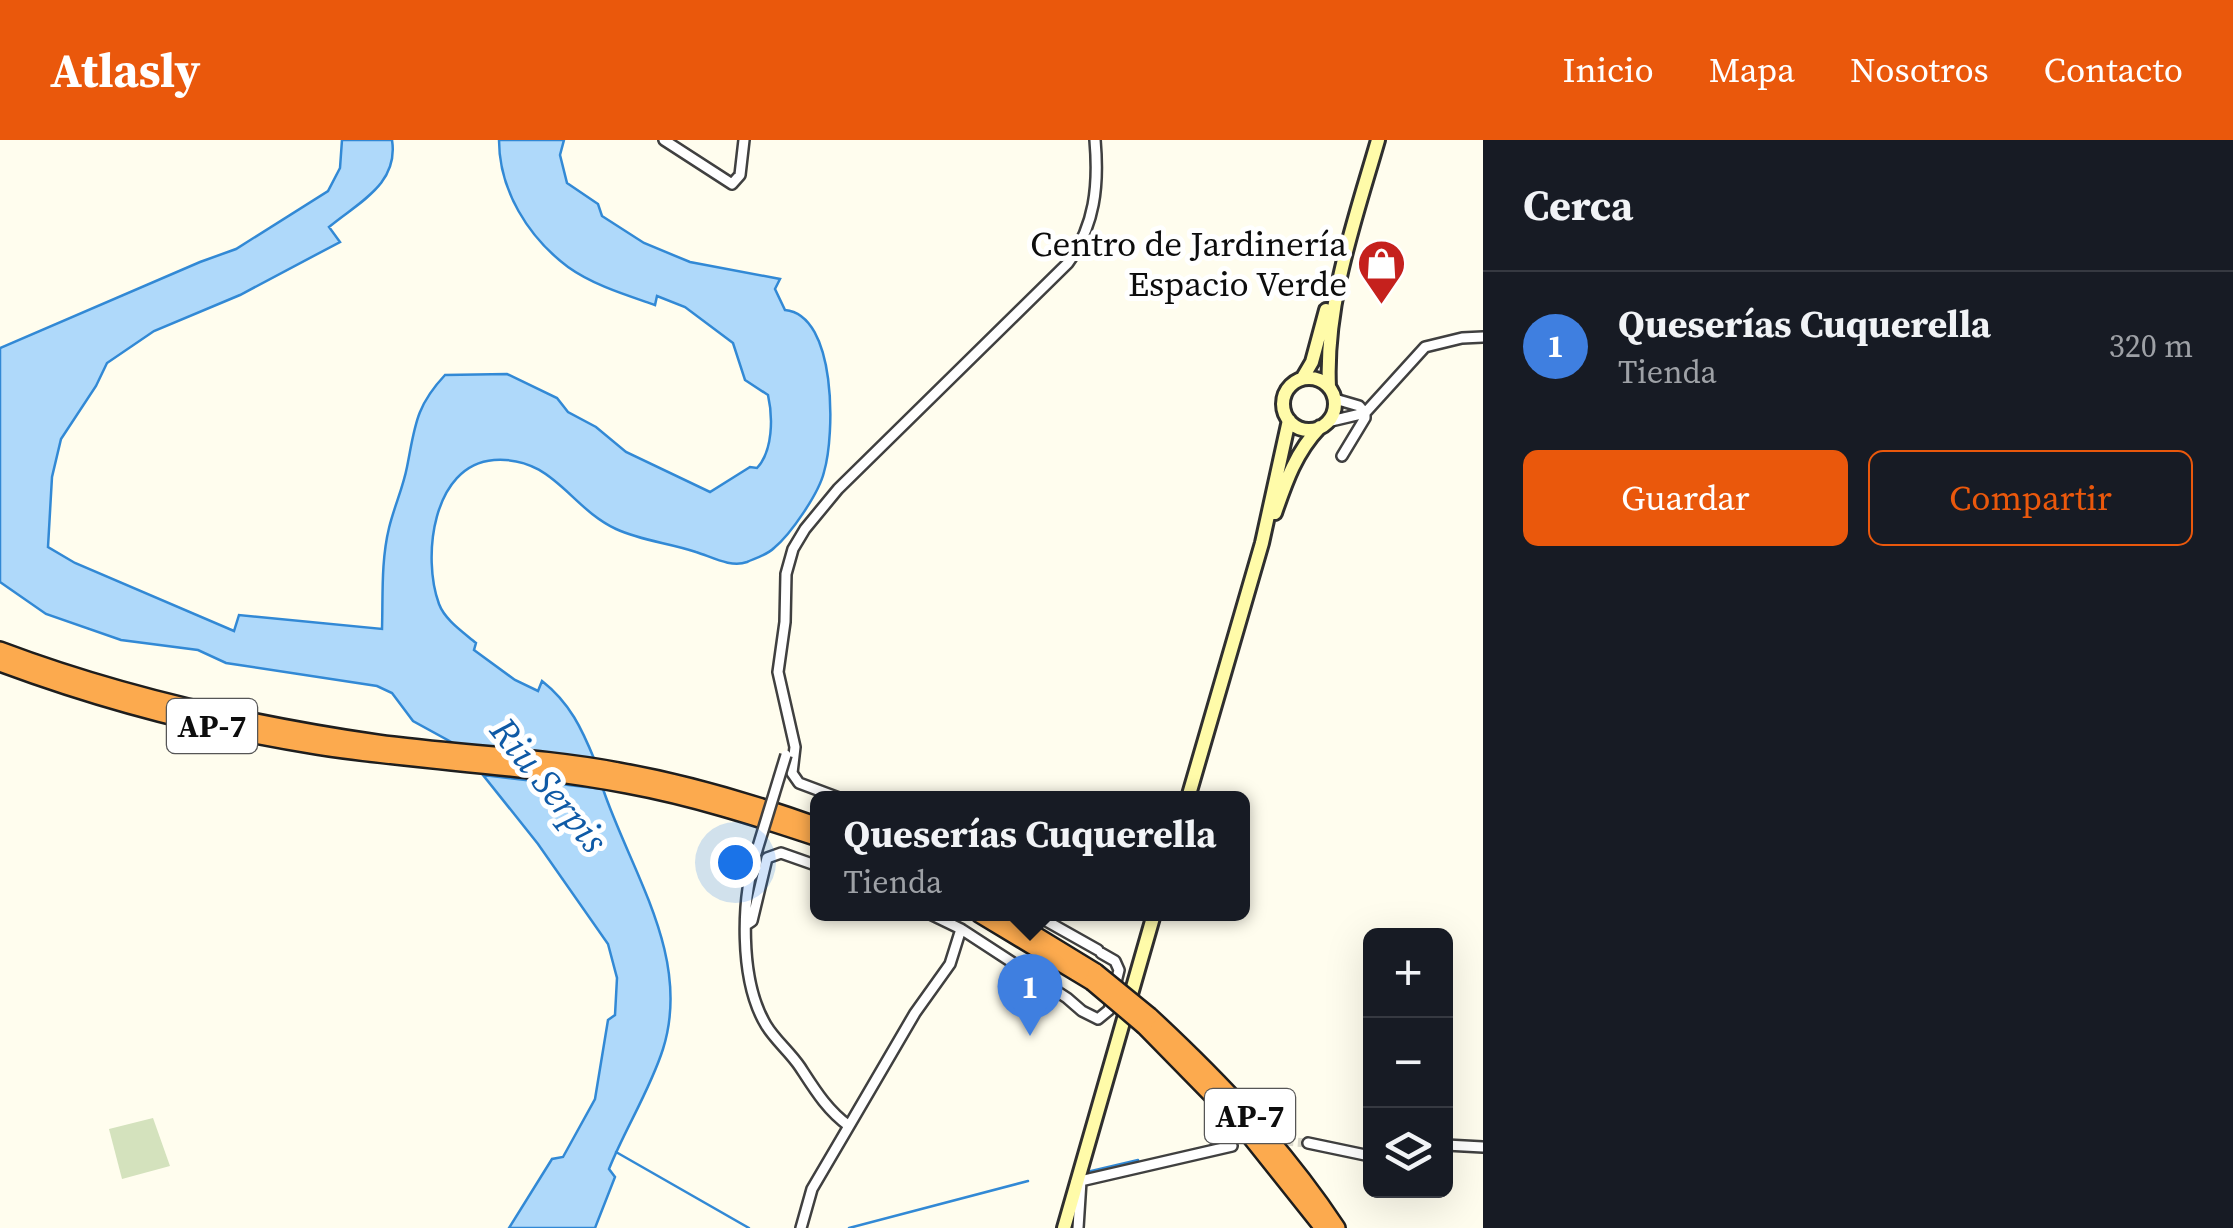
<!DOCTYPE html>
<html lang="es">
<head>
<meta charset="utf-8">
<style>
  :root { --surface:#171b24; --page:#20242c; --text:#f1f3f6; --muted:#9ea1a6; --line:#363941; --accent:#ea580c }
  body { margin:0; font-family:"Source Serif 4",serif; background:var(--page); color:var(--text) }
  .controls { position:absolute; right:30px; bottom:30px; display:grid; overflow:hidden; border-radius:15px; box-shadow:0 10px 40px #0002 }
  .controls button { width:90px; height:90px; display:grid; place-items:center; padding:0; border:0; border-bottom:2px solid var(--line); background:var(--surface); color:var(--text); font:50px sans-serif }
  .you { position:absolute; left:735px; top:722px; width:35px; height:35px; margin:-25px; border:8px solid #fff; border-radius:50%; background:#1a73e8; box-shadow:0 0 0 15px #1a73e833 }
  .badge { display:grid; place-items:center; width:65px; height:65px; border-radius:50%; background:var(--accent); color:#fff; font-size:32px; font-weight:700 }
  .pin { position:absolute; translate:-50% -82px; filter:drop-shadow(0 2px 5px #0008) }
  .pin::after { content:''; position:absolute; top:52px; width:35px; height:30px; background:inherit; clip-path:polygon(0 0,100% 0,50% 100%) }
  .popup { position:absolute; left:810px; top:651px; width:440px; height:130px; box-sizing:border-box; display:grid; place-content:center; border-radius:15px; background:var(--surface); filter:drop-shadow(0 2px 8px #0005); font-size:32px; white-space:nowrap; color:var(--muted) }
  .popup b { font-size:38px; color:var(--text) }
  .popup::after { content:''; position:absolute; left:50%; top:100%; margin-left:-20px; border:20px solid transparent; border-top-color:var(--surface) }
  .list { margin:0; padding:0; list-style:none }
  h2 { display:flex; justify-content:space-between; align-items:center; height:130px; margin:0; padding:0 40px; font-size:42px }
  h2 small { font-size:32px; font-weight:400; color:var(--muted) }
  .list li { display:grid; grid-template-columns:65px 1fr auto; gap:30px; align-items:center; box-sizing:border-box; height:150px; padding:0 40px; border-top:2px solid var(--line) }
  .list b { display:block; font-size:38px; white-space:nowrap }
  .list p { margin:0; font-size:32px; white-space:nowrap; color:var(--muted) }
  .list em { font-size:32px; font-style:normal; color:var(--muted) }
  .actions { display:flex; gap:20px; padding:30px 40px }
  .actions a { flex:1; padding:22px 0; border:2px solid var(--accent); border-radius:15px; text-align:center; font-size:35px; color:var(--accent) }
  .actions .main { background:var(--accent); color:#fff }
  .icon { flex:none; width:55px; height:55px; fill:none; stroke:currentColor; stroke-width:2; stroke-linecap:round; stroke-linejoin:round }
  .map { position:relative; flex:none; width:1483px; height:1088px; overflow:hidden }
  header { display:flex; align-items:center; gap:60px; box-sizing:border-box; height:140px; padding:0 50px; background:var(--accent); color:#fff }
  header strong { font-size:48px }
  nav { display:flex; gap:55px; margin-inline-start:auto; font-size:35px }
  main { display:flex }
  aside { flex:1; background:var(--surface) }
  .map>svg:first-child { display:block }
</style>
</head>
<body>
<header>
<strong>Atlasly</strong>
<nav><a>Inicio</a><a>Mapa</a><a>Nosotros</a><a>Contacto</a></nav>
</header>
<main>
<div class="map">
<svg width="1483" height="1088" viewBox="0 0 1483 1088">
  <rect width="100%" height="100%" fill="#fffdee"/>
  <path fill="#d4e2bd" d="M153 978 170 1026 122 1039 109 989Z"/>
  <path fill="#afd9fa" stroke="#3289d5" stroke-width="2.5" d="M342 0H392C399 44 359 62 329 87L340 102 240 155 154 191 107 223 96 246 61 299 52 337 48 407 75 423 234 491 239 475 382 489C383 455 381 421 389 388 394 367 403 348 407 327 415 287 415 267 445 235L507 234 557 258 568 272 596 287 626 312 710 352 750 327 757 328C773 311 773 277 768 255L745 240 733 203 685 167 657 156 655 165C626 155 593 145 568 127 528 97 499 50 499 0H564L560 15 567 43 598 64 602 76 644 103 690 122 780 139 775 149 785 170C837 175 835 295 824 332 819 353 791 394 774 408 767 415 756 418 747 422 731 428 712 417 696 412 670 403 642 401 616 389 569 367 553 316 494 320 432 325 422 418 439 464 445 480 463 492 476 503L474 510 515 540 538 551 542 541C570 563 582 589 595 621L455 604 413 581 392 553 377 546 226 523 198 510 121 500 46 474 0 442V208L200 122 236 109 328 51 340 28Z
    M483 635 603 649C631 732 692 817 663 909 650 950 625 989 609 1029L615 1037 595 1088H509L552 1019 563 1017 595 959 608 880 615 875 617 838 608 804 538 704Z"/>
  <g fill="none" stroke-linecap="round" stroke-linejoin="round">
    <path stroke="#3289d5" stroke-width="2.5" d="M616 1012 749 1088
      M1087 1032 1138 1020
      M849 1088 1028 1041"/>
    <path stroke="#dbd9cc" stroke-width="9" stroke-dasharray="9 4.5" stroke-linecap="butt" d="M1271 1000 1308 1003"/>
    <defs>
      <path id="street" d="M664 0 732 44 740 35 744 0
        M1335 259 1359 266 1365 273
        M1327 282 1365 273
        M1342 316 1365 278V273L1425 207 1462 198 1483 197
        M839 658 799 643 792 633 795 607 778 532 785 482 786 434 793 409 805 389 838 349 1068 123C1095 85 1099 46 1095 0
        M757 710C741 758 739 840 766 885 775 900 790 912 800 927 815 950 827 970 849 986L812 1049 801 1088
        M930 774 961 789 1067 858 1082 871 1098 879 1109 870 1119 830 1115 821 1101 813
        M1034 774 1098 810
        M746 785 752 781 767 718 781 713 818 726
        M849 986 915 873 950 824 961 789
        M1308 1003 1370 1016
        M1446 1005 1483 1007
        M1076 1042 1232 1006
        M1078 1088 1081 1041"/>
      <path id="secondary" d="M1283 264a26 26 0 1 1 52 0a26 26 0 1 1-52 0Z
        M1302 239 1312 222 1326 170
        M1329 247C1325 163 1355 80 1378 0
        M1275 373C1286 341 1296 312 1320 287
        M1188 658 1262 403 1289 280
        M1064 1088 1154 774"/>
      <path id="highway" d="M0 510C122 556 248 584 377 603 457 614 539 616 619 631 686 643 754 663 818 686
        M0 523C102 561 209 589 317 606 419 622 525 625 627 645 692 657 755 677 818 698
        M979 774 1092 842
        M1001 774 1096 832
        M1150 876C1220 941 1284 1008 1337 1088
        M1144 886 1241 985 1323 1088"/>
    </defs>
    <use href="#street" stroke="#404040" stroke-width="14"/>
    <use href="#secondary" stroke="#2f2f2f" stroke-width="18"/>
    <use href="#highway" stroke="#1e1e1e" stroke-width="20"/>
    <use href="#street" stroke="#fff" stroke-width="9"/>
    <use href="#secondary" stroke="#fffba9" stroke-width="12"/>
    <use href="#highway" stroke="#fcaa4e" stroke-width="15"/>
    <defs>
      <path id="street-bridge" d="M757 710 786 615"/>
      <path id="highway-bridge" d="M1096 832 1150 876
        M1092 842 1144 886"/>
    </defs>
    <use href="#street-bridge" stroke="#404040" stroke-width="14" stroke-linecap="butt"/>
    <use href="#highway-bridge" stroke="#1e1e1e" stroke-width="20" stroke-linecap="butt"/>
    <use href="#street-bridge" stroke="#fff" stroke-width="9"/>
    <use href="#highway-bridge" stroke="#fcaa4e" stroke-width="15"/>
  </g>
  <defs>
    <symbol id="shop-pin" viewBox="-11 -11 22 30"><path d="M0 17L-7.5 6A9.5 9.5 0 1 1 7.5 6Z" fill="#c5211d" stroke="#fff"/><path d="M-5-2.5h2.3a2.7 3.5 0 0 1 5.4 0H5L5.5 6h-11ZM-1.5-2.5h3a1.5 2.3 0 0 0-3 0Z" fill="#fff"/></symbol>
  </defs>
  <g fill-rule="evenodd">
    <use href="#shop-pin" x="1354" y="96" width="55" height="75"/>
  </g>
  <g text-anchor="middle" stroke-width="10" stroke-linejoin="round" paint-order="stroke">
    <g fill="#fff" stroke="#565656" stroke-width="2.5">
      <rect x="167" y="559" width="90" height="54" rx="8"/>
      <rect x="1205" y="949" width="90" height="54" rx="8"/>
    </g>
    <g font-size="32" font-weight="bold" fill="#0d0d0d">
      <text x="212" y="597">AP-7</text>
      <text x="1250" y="987">AP-7</text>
    </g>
    <g font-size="35" fill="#0d0d0d" stroke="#fff" text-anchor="end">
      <text x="1347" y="116">Centro de Jardinería<tspan x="1347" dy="40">Espacio Verde</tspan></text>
    </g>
    <g font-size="38" font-style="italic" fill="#0f5aa6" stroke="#fff">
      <text transform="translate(549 645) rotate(51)" y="13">Riu Serpis</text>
    </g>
  </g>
</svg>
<div class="controls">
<button>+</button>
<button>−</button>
<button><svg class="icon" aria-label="layers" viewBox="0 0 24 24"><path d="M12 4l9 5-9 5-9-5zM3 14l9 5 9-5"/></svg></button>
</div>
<div class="you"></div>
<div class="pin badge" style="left:1030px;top:896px;background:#3f7fe0">1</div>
<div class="popup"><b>Queserías Cuquerella</b>Tienda</div>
</div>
<aside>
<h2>Cerca<small></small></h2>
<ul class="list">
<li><span class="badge" style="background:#3f7fe0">1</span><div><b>Queserías Cuquerella</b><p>Tienda</p></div><em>320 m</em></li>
</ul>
<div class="actions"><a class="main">Guardar</a><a>Compartir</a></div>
</aside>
</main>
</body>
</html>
